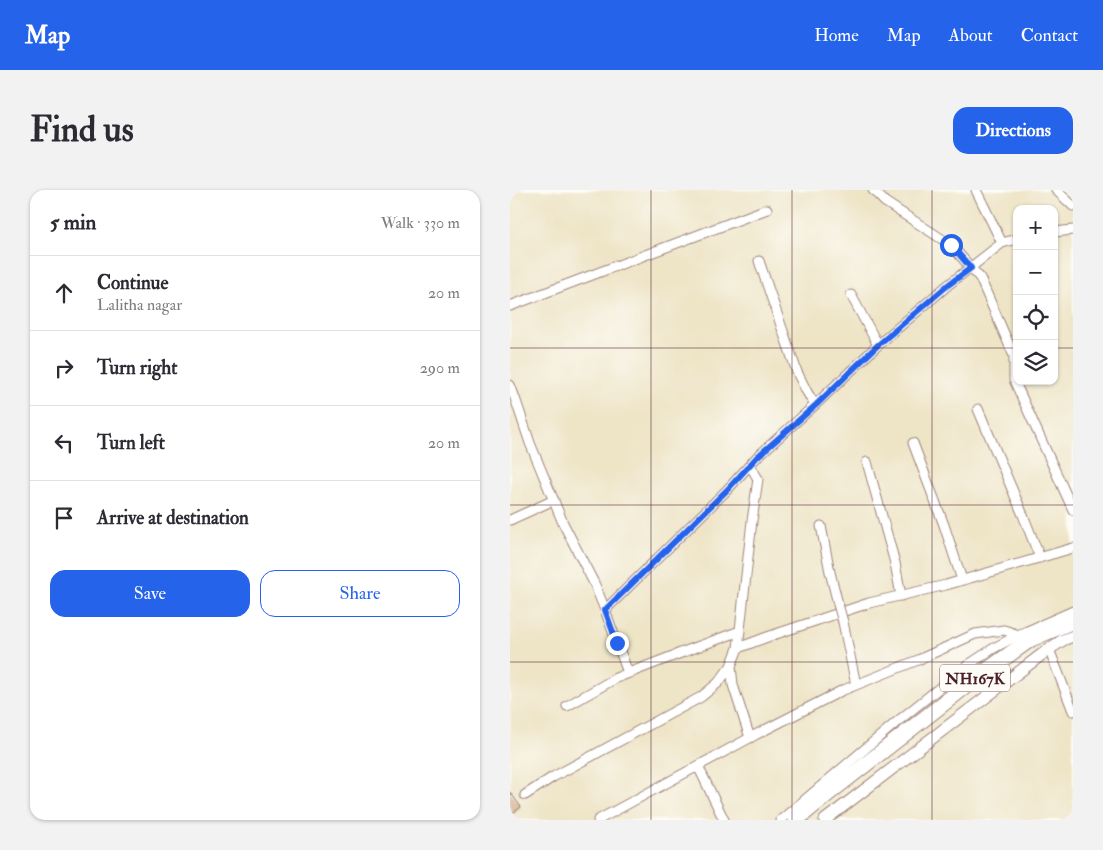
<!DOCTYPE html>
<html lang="en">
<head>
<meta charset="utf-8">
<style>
  :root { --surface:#fff; --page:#f2f2f3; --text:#2b2b33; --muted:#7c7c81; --line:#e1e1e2; --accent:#2563eb }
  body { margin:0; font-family:"IM FELL Double Pica",serif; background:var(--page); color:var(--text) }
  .controls { position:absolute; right:15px; top:15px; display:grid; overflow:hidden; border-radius:10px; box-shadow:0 1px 4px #0004 }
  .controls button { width:45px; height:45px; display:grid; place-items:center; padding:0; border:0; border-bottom:1px solid var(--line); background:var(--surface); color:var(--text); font:25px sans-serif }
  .stop { position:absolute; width:15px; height:15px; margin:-11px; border:4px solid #2563eb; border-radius:50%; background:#fff }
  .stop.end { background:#2563eb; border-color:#fff; box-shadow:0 1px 5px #0008 }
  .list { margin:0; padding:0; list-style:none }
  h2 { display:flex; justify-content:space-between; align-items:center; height:65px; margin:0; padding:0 20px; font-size:21px }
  h2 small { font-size:16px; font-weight:400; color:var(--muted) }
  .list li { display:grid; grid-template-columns:32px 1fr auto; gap:15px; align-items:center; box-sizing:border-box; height:75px; padding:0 20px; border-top:1px solid var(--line) }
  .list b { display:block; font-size:19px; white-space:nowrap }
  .list p { margin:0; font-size:16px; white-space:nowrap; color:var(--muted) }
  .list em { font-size:16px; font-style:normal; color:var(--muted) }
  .actions { display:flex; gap:10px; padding:15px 20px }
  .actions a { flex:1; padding:11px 0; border:1px solid var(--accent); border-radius:15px; text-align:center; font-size:18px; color:var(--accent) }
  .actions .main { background:var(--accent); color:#fff }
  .icon { flex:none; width:28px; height:28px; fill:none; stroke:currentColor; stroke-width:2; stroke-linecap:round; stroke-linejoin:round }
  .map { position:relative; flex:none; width:563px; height:630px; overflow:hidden; border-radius:15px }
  header { display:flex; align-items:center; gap:30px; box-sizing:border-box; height:70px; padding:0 25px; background:var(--accent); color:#fff }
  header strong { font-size:24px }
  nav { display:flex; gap:28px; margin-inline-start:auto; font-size:18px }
  .intro { display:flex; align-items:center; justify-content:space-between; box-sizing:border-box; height:120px; padding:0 30px }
  h1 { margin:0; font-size:35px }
  .button { padding:12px 22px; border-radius:15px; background:var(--accent); color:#fff; font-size:18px; font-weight:700 }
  main { display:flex; gap:30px; padding:0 30px }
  aside { flex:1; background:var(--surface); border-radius:15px; box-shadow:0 1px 4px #0004 }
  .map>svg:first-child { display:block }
</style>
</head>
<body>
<header>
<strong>Map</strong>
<nav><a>Home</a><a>Map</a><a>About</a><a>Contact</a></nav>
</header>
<div class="intro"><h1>Find us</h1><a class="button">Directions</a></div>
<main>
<aside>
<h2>5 min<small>Walk · 330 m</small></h2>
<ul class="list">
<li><svg class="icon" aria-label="ahead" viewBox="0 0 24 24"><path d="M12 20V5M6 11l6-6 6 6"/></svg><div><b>Continue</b><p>Lalitha nagar</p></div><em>20 m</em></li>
<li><svg class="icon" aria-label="right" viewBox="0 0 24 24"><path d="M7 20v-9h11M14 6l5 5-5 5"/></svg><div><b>Turn right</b></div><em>290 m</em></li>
<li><svg class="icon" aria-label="left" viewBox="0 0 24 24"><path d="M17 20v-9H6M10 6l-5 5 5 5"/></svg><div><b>Turn left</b></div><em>20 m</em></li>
<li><svg class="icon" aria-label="arrive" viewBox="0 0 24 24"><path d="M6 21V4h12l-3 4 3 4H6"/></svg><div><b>Arrive at destination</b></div></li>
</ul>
<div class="actions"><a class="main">Save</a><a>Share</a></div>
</aside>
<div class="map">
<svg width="563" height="630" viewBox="0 0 563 630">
  <rect width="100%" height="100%" fill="#fdfcf7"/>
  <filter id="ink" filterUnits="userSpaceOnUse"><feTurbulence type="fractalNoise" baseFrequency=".02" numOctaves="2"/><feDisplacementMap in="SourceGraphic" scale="10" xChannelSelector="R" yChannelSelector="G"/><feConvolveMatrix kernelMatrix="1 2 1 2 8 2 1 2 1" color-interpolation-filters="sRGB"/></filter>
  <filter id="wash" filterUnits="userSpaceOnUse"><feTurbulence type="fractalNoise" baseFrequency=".0096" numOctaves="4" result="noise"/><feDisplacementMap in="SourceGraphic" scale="20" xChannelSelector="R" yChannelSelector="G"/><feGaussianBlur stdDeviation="1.12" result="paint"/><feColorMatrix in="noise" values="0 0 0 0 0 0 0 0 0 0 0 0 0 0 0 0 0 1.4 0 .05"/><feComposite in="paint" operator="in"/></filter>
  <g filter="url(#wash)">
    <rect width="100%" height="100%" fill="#eee4c6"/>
    <g id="blocks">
      <path fill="#d1ab8b" d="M0 602 11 617 0 625Z"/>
    </g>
  </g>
  <g filter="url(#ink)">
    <use href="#blocks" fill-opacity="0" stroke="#9c8278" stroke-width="1"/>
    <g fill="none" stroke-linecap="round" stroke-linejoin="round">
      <defs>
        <path id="minor" d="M363 0 375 12 441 55 470 88 504 166V190L563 320
          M466 0 492 53
          M546 0 563 16
          M544 42 563 40
          M249 71 287 182 297 202 305 215
          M341 105 368 155
          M0 116 257 19
          M0 195 5 208 20 253 53 333 85 395 95 420 217 300 247 267 305 215 368 155 438 95 492 53 507 49
          M468 219 513 325 530 368
          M403 253 434 335 452 390
          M357 272 385 373 391 406
          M240 275 248 289 242 331 228 458 260 446 359 413 436 395 563 358
          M0 330 44 310
          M311 336 320 382 328 414
          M95 420 118 483
          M333 432 346 495
          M539 459 563 521
          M221 476 223 495 240 548
          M57 516 106 488 176 461 230 441
          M188 576 214 630
          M15 605 43 587 191 507 208 493 221 476 228 458
          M88 630 247 544 331 501 408 470 465 444 494 440 521 449
          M271 630 388 531 458 475 484 458 508 445 563 421"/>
        <path id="tertiary" d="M315 630 539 459 553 450 563 446"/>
        <path id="trunk" d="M286 630 319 603 466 488 521 449 563 431"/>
      </defs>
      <use href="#minor" stroke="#9c8278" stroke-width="11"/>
      <use href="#tertiary" stroke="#9c8278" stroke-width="13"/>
      <use href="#trunk" stroke="#9c8278" stroke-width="17"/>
      <use href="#minor" stroke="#fff" stroke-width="9"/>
      <use href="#tertiary" stroke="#fff" stroke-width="11"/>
      <use href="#trunk" stroke="#fff" stroke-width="15"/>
      <defs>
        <path id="minor-bridge" d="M328 414 333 432"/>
      </defs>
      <use href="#minor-bridge" stroke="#9c8278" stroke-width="11" stroke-linecap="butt"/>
      <use href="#minor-bridge" stroke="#fff" stroke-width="9"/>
    </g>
  </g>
  <g fill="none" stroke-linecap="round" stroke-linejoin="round" filter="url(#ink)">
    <path stroke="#2563eb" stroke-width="6" d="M107 453 95 420 217 300 247 267 306 215 368 155 438 95 461 78 441 55"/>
  </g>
  <path fill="none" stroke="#4a1f2b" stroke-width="1" stroke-opacity="0.55" d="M141 0V630M282 0V630M422 0V630M0 158H507M544 158H563M0 315H563M0 472H563"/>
  <g text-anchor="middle" stroke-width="4.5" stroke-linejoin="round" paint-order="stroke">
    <rect fill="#fdfcf7" stroke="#806168" stroke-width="1" x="430" y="474.5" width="70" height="27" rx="4"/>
    <g font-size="16" font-weight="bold" fill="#4a1f2b">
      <text x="465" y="494">NH167K</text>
    </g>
  </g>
</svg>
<div class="controls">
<button>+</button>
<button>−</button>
<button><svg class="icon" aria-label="locate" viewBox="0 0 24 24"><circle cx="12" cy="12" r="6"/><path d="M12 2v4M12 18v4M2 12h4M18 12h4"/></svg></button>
<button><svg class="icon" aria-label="layers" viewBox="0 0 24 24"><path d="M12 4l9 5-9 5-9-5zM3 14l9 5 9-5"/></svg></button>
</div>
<div class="stop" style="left:441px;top:55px"></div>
<div class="stop end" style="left:107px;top:453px"></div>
</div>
</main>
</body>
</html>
